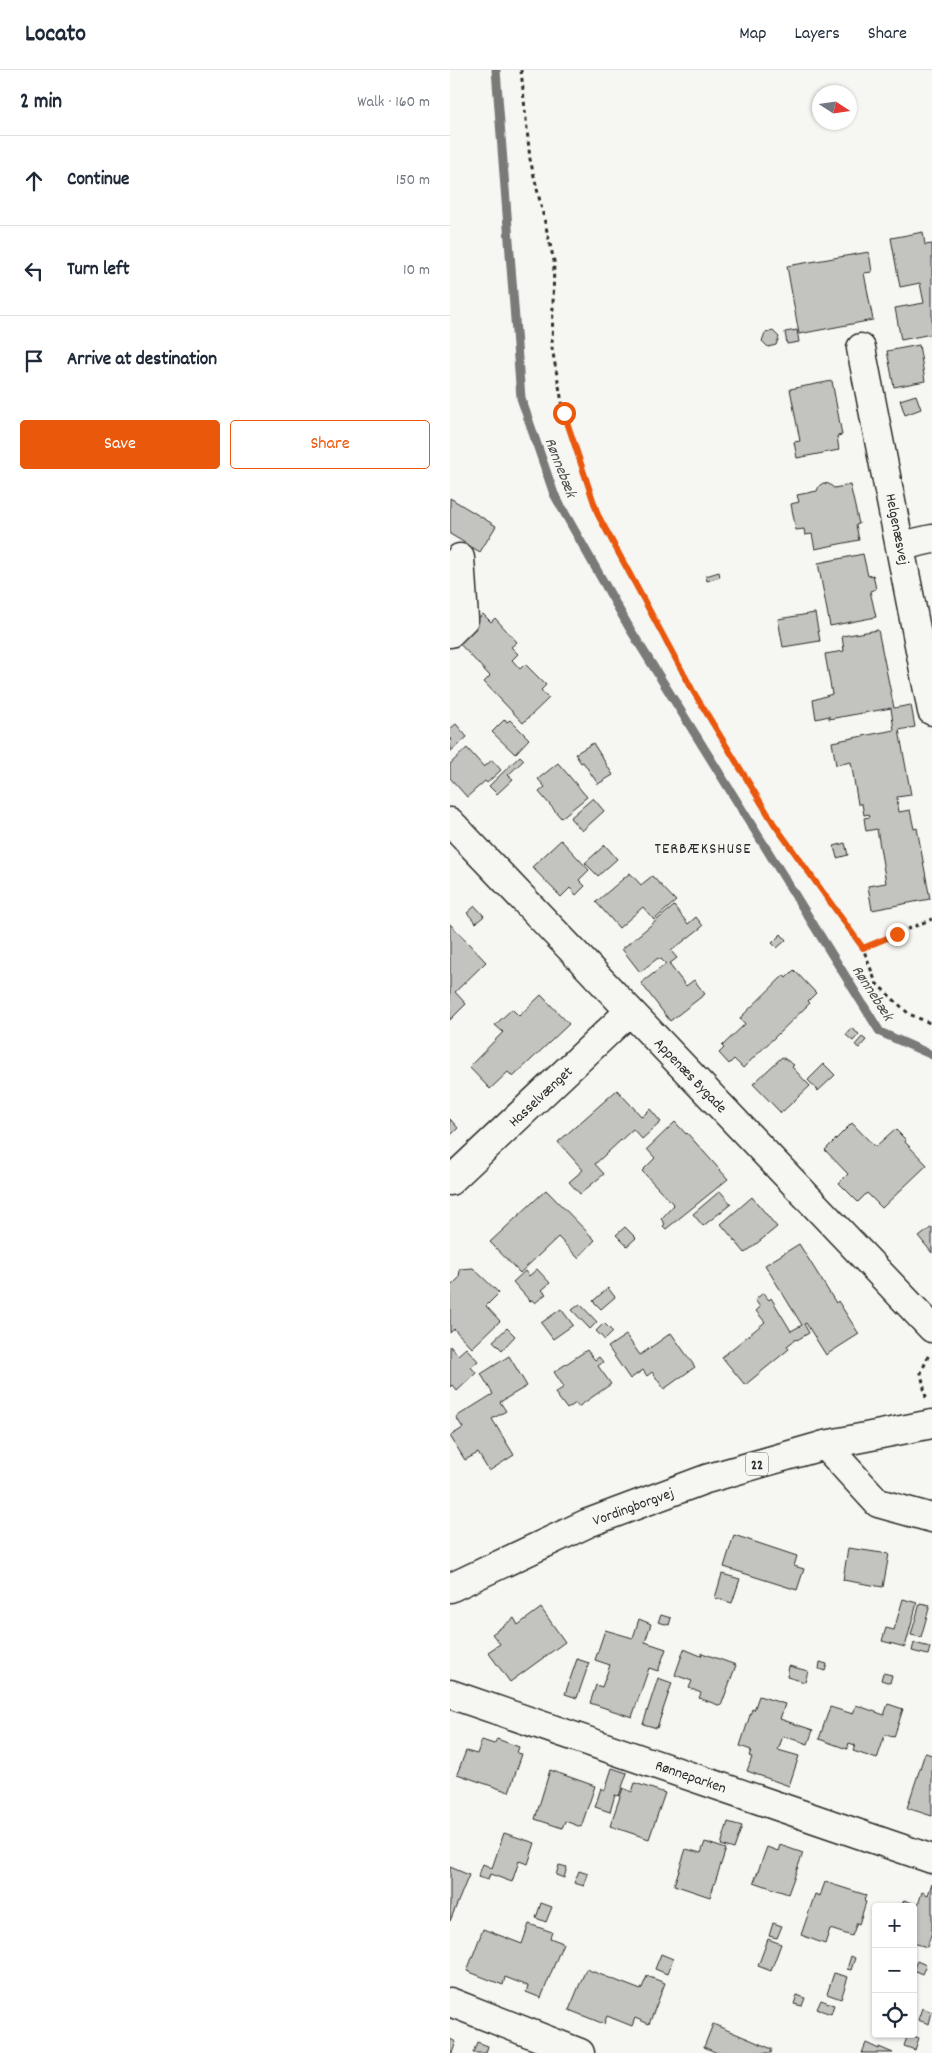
<!DOCTYPE html>
<html lang="en">
<head>
<meta charset="utf-8">
<style>
  :root { --surface:#fff; --page:#f6f6f7; --text:#1f2937; --muted:#747a83; --line:#e0e1e3; --accent:#ea580c }
  body { margin:0; font-family:Dekko,sans-serif; background:var(--page); color:var(--text) }
  .controls { position:absolute; right:15px; bottom:15px; display:grid; overflow:hidden; border-radius:5px; box-shadow:0 1px 4px #0004 }
  .controls button { width:45px; height:45px; display:grid; place-items:center; padding:0; border:0; border-bottom:1px solid var(--line); background:var(--surface); color:var(--text); font:25px sans-serif }
  .compass { position:absolute; left:362px; top:15px; width:45px; height:45px; border-radius:50%; background:var(--surface); box-shadow:0 1px 4px #0004; rotate:102deg }
  .stop { position:absolute; width:15px; height:15px; margin:-11px; border:4px solid #ea580c; border-radius:50%; background:#fff }
  .stop.end { background:#ea580c; border-color:#fff; box-shadow:0 1px 5px #0008 }
  .list { margin:0; padding:0; list-style:none }
  h2 { display:flex; justify-content:space-between; align-items:center; height:65px; margin:0; padding:0 20px; font-size:21px }
  h2 small { font-size:16px; font-weight:400; color:var(--muted) }
  .list li { display:grid; grid-template-columns:32px 1fr auto; gap:15px; align-items:center; box-sizing:border-box; height:90px; padding:0 20px; border-top:1px solid var(--line) }
  .list b { display:block; font-size:19px; white-space:nowrap }
  .list em { font-size:16px; font-style:normal; color:var(--muted) }
  .actions { display:flex; gap:10px; padding:15px 20px }
  .actions a { flex:1; padding:11px 0; border:1px solid var(--accent); border-radius:5px; text-align:center; font-size:18px; color:var(--accent) }
  .actions .main { background:var(--accent); color:#fff }
  .icon { flex:none; width:28px; height:28px; fill:none; stroke:currentColor; stroke-width:2; stroke-linecap:round; stroke-linejoin:round }
  .map { position:relative; flex:none; width:482px; height:1983px; overflow:hidden }
  header { display:flex; align-items:center; gap:30px; box-sizing:border-box; height:70px; padding:0 25px; background:var(--surface); border-bottom:1px solid var(--line) }
  header strong { font-size:24px }
  nav { display:flex; gap:28px; margin-inline-start:auto; font-size:18px }
  main { display:flex }
  aside { flex:1; background:var(--surface) }
  .map>svg:first-child { display:block }
</style>
</head>
<body>
<header>
<strong>Locato</strong>
<nav><a>Map</a><a>Layers</a><a>Share</a></nav>
</header>
<main>
<aside>
<h2>2 min<small>Walk · 160 m</small></h2>
<ul class="list">
<li><svg class="icon" aria-label="ahead" viewBox="0 0 24 24"><path d="M12 20V5M6 11l6-6 6 6"/></svg><div><b>Continue</b></div><em>150 m</em></li>
<li><svg class="icon" aria-label="left" viewBox="0 0 24 24"><path d="M17 20v-9H6M10 6l-5 5 5 5"/></svg><div><b>Turn left</b></div><em>10 m</em></li>
<li><svg class="icon" aria-label="arrive" viewBox="0 0 24 24"><path d="M6 21V4h12l-3 4 3 4H6"/></svg><div><b>Arrive at destination</b></div></li>
</ul>
<div class="actions"><a class="main">Save</a><a>Share</a></div>
</aside>
<div class="map">
<svg width="482" height="1983" viewBox="0 0 482 1983">
  <rect width="100%" height="100%" fill="#f6f6f2"/>
  <filter id="ink" filterUnits="userSpaceOnUse"><feTurbulence type="fractalNoise" baseFrequency=".02" numOctaves="2"/><feDisplacementMap in="SourceGraphic" scale="10" xChannelSelector="R" yChannelSelector="G"/><feConvolveMatrix kernelMatrix="1 2 1 2 8 2 1 2 1" color-interpolation-filters="sRGB"/></filter>
  <g filter="url(#ink)">
    <g fill="none" stroke-linecap="round" stroke-linejoin="round">
      <path stroke="#7a7a78" stroke-width="9" d="M46 0 71 328 104 424 180 559 430 962 482 985"/>
    </g>
    <path fill="#c3c3c0" stroke="#2b2b2b" d="M473 162 475 175 482 174V272L481 264 451 270 445 238 474 233 470 213 450 217 441 168Z
      M419 182 422 202 414 203 423 250 349 264 337 196Z
      M347 260 349 272 337 274 335 262Z
      M323 261 329 267 326 275 318 277 312 271 315 263Z
      M469 275 475 311 444 317 437 281Z
      M382 311 392 365 387 366 389 380 347 388 344 372 350 371 340 319Z
      M466 325 471 339 455 345 450 330Z
      M373 413 379 414 384 418 400 415 409 454 406 455 409 470 365 479 362 464 355 465 354 459 346 460 341 434 349 432 347 425 367 421 369 416Z
      M0 428 46 456 30 482 0 464Z
      M413 484 418 506 423 505 426 519 420 521 426 547 380 556 368 493Z
      M269 502 270 507 257 511 256 506Z
      M365 543 370 571 333 577 328 549Z
      M33 544 41 552 45 548 67 572 61 577 68 584 62 590 70 599 75 594 96 615 91 620 99 628 73 653 34 612 40 606 6 570Z
      M428 560 444 638 461 635 465 657 449 660 461 725 447 727 449 742 460 740 464 759 467 758 480 829 422 840 418 816 436 813 427 759 416 761 414 748 420 747 419 744 414 745 412 734H408L401 692 386 695 382 672 444 660 441 638 379 649V646L366 649 363 630 382 624 375 584 394 581 392 566Z
      M55 649 57 652 60 650 79 669 65 684 42 662Z
      M6 654 17 667 1 681 0 659Z
      M143 673 163 705 148 714 133 692 131 693 125 684Z
      M17 678 34 697 42 690 51 700 37 713 35 711 17 727 0 708V694Z
      M70 686 74 690 58 705 63 709 47 724 39 716Z
      M108 693 137 727 111 748 89 722 95 717 88 709Z
      M143 728 154 741 132 761 120 748Z
      M111 770 139 800 129 810 135 816 126 825 120 818 111 827 82 797Z
      M395 773 398 785 387 788 384 776Z
      M155 775 167 789 148 806 135 793Z
      M180 803 191 815 202 806 226 831 204 850 193 837 169 858 146 832Z
      M25 836 34 846 26 853 17 843Z
      M224 836 238 854 246 847 253 856 221 881 227 888 219 894 236 916 244 910 255 924 220 951 191 913 216 894 211 889 210 890 208 888 190 902 172 879Z
      M0 854 36 892 5 922 16 934 0 950Z
      M331 864 336 870 327 878 322 873Z
      M344 900 366 923 358 931 360 933 293 998 284 989 279 994 269 983 274 978 272 976 295 954 290 948 334 905 336 908Z
      M91 925 119 954 63 1007 58 1002 40 1019 19 997 53 962 45 955 62 939 69 946Z
      M401 958 409 964 403 971 396 965Z
      M412 967 416 970 409 978 405 975Z
      M332 987 344 995 342 997 360 1016 331 1043 303 1014Z
      M374 994 385 1005 368 1021 358 1010Z
      M167 1020 192 1047 200 1039 211 1052 192 1069 183 1059 145 1094 154 1104 130 1124 119 1112 133 1100 108 1072Z
      M0 1049 8 1058 0 1066Z
      M225 1052 236 1064 237 1063 278 1109 216 1159 213 1156 215 1154 211 1149 224 1135 192 1101 205 1088 197 1079Z
      M402 1053 425 1077 445 1059 456 1070 455 1072 477 1095 432 1138 417 1123 408 1132 389 1113 398 1104 375 1080Z
      M96 1120 145 1170 128 1188 108 1167 70 1203 40 1172Z
      M270 1121 281 1134 253 1156 243 1144Z
      M302 1127 327 1157 295 1183 271 1154Z
      M175 1157 186 1168 177 1176 166 1165Z
      M482 1157V1183L469 1167Z
      M349 1174 386 1233 388 1231 409 1264 376 1285 356 1253 354 1254 359 1263 347 1270 346 1269 337 1276 339 1279 295 1315 272 1287 315 1252 306 1241 310 1237 305 1230 313 1223 319 1230 321 1228 341 1261 352 1255 315 1195Z
      M23 1198 49 1223 36 1236 50 1251 22 1278 4 1259 0 1263V1217L9 1208 10 1199Z
      M87 1199 100 1213 92 1220 96 1224 85 1233 82 1230 80 1231 63 1212 75 1201 79 1206Z
      M158 1218 165 1227 151 1239 143 1231Z
      M130 1234 147 1252 140 1259 122 1240Z
      M111 1239 123 1255 103 1269 91 1253Z
      M154 1253 163 1262 155 1270 146 1261Z
      M57 1258 65 1266 52 1280 43 1271Z
      M221 1263 245 1297 214 1319 202 1302 197 1306 193 1300 180 1309 158 1277 176 1265 190 1285Z
      M0 1276 8 1285 16 1278 28 1291 21 1297 26 1303 7 1321 2 1315 0 1317Z
      M137 1280 145 1290 149 1287 153 1292 148 1296 161 1314 128 1337 126 1333 117 1339 105 1323 114 1317 104 1302Z
      M59 1286 77 1316 50 1332 56 1341 42 1349 64 1385 39 1401 28 1383 15 1390 0 1366 13 1358 6 1347 43 1324 31 1304Z
      M284 1465 347 1486 344 1496 354 1499 347 1520 274 1497Z
      M398 1478 439 1484 433 1517 393 1510Z
      M272 1504 290 1509 282 1533 265 1528Z
      M453 1529 467 1533 455 1577 432 1571 436 1558 444 1560Z
      M470 1533 480 1535 471 1567 461 1565Z
      M91 1538 115 1572 60 1612 38 1582 50 1574 42 1564 64 1548 68 1555Z
      M211 1545 221 1548 219 1555 208 1552Z
      M189 1549 201 1554 195 1572 216 1579 208 1601 199 1598 182 1647 140 1633 146 1615 152 1617 160 1595 145 1590 155 1560 183 1568Z
      M464 1573 480 1577 478 1585 462 1581Z
      M234 1579 251 1586 252 1583 286 1595 271 1636 249 1628 251 1623 239 1618 242 1611 225 1605Z
      M127 1589 139 1593 127 1628 115 1624Z
      M370 1592 377 1594 375 1601 369 1599Z
      M339 1596 358 1601 355 1612 337 1607Z
      M433 1603 442 1605 440 1613 431 1610Z
      M208 1608 222 1613 207 1658 193 1654Z
      M309 1626 335 1634 330 1649 363 1660 358 1674 333 1666 328 1680 349 1686 339 1716 297 1701 302 1687 299 1686 301 1680 290 1676 302 1639 304 1640Z
      M438 1634 453 1639 444 1667 435 1665 427 1689 403 1681 405 1675 399 1673 397 1679 369 1669 380 1637 403 1644 406 1635 434 1645Z
      M47 1669 69 1677 67 1683 72 1684 59 1722 7 1704 16 1681 27 1684 32 1670 44 1674Z
      M475 1683 482 1685V1746L457 1738Z
      M162 1698 177 1703 169 1726 165 1725 160 1742 145 1737 151 1718 155 1720Z
      M100 1700 145 1716 131 1757 115 1751 112 1758 85 1749Z
      M185 1713 215 1723 199 1769 160 1756 173 1718 182 1722Z
      M278 1752 292 1756 284 1779 271 1775Z
      M54 1763 85 1773 78 1794 69 1791 62 1812 40 1804 38 1810 28 1807 33 1794 42 1798Z
      M255 1772 276 1779 260 1827 224 1815 236 1779 251 1783Z
      M330 1775 353 1783 338 1824 304 1812 317 1777 328 1781Z
      M109 1795 117 1797 114 1808 106 1805Z
      M0 1797 19 1805 0 1851Z
      M129 1801 138 1804 134 1816 124 1813Z
      M375 1812 416 1825 414 1831 416 1832 409 1854 407 1853 402 1866 380 1859 375 1874 351 1865 365 1824 370 1826Z
      M482 1813V1862L477 1877 463 1873V1837H451L454 1830 468 1835 472 1822 478 1825Z
      M91 1833 102 1837 96 1852 86 1848Z
      M323 1853 332 1856 327 1868 319 1866Z
      M79 1854 102 1862 100 1868 113 1873 91 1928 76 1922 78 1916 55 1907 53 1915 17 1901 33 1859 72 1874Z
      M318 1869 331 1874 321 1901 308 1896Z
      M211 1884 223 1889 217 1904 205 1899Z
      M401 1886 405 1888 401 1900 397 1899Z
      M467 1891 476 1895 472 1904 463 1900Z
      M136 1899 191 1920 197 1906 215 1913 199 1954 185 1948 182 1956 157 1946 154 1954 119 1940Z
      M384 1903 398 1907 391 1929 377 1924Z
      M347 1925 355 1928 352 1936 344 1934Z
      M371 1930 384 1935 381 1944 367 1939Z
      M472 1938 482 1942 479 1954 468 1950Z
      M263 1954 322 1979 321 1983H267L254 1977Z
      M458 1964 469 1968 465 1980 454 1976Z
      M0 1969 6 1972 2 1983H0Z
      M27 1972 38 1976 36 1983H23Z
      M416 1973 429 1979V1977L443 1983H412Z"/>
    <g fill="none" stroke-linecap="round" stroke-linejoin="round">
      <defs>
        <path id="minor" d="M411 278 482 641
          M451 476 482 469
          M0 563 14 549 10 488
          M0 752 482 1258
          M0 1111 180 941
          M375 1375 428 1433 482 1448
          M0 1624 482 1789
          M0 1932 130 1983"/>
        <path id="major" d="M0 1518 138 1453 256 1409 375 1375 482 1354"/>
      </defs>
      <use href="#minor" stroke="#2b2b2b" stroke-width="31"/>
      <use href="#major" stroke="#2b2b2b" stroke-width="31"/>
      <path stroke="#2b2b2b" stroke-width="3" stroke-dasharray="4 4" stroke-linecap="butt" d="M71 0 80 89 104 191 102 278 114 343 148 445 243 621 324 754 413 878 426 913 459 944 482 954
        M413 878 482 849
        M476 1328 471 1303 479 1284"/>
      <use href="#minor" stroke="#f6f6f2" stroke-width="28"/>
      <use href="#major" stroke="#f6f6f2" stroke-width="28"/>
    </g>
  </g>
  <g fill="none" stroke-linecap="round" stroke-linejoin="round" filter="url(#ink)">
    <path stroke="#ea580c" stroke-width="6" d="M114 343 148 445 243 621 324 754 413 878 447 864"/>
  </g>
  <g text-anchor="middle" stroke-width="5" stroke-linejoin="round" paint-order="stroke">
    <rect fill="#f6f6f2" stroke="#686867" stroke-width="1" x="296" y="1382.5" width="22" height="23" rx="4"/>
    <g font-size="14" font-weight="bold" fill="#2b2b2b">
      <text x="307" y="1399">22</text>
    </g>
    <g font-size="15" fill="#2b2b2b" stroke="#f6f6f2">
      <text transform="translate(448 459) rotate(79)" y="5">Helgenæsvej</text>
      <text transform="translate(241 1005) rotate(46)" y="5">Appenæs Bygade</text>
      <text transform="translate(90 1026) rotate(-43)" y="5">Hasselvænget</text>
      <text transform="translate(183 1436) rotate(-20)" y="5">Vordingborgvej</text>
      <text transform="translate(241 1706) rotate(19)" y="5">Rønneparken</text>
    </g>
    <g font-size="16" font-style="italic" fill="#525251" stroke="#f6f6f2">
      <text transform="translate(112 397) rotate(69)" y="6">Rønnebæk</text>
      <text transform="translate(424 922) rotate(57)" y="6">Rønnebæk</text>
    </g>
    <g font-size="16" letter-spacing="1" fill="#2b2b2b" stroke="#f6f6f2">
      <text x="253" y="783">TERBÆKSHUSE</text>
    </g>
  </g>
</svg>
<div class="controls">
<button>+</button>
<button>−</button>
<button><svg class="icon" aria-label="locate" viewBox="0 0 24 24"><circle cx="12" cy="12" r="6"/><path d="M12 2v4M12 18v4M2 12h4M18 12h4"/></svg></button>
</div>
<svg class="compass" viewBox="-18 -18 36 36"><path d="M0-13l5 13h-10z" fill="#e53935"/><path d="M0 13l5-13h-10z" fill="#747a83"/></svg>
<div class="stop" style="left:114px;top:343px"></div>
<div class="stop end" style="left:447px;top:864px"></div>
</div>
</main>
</body>
</html>
